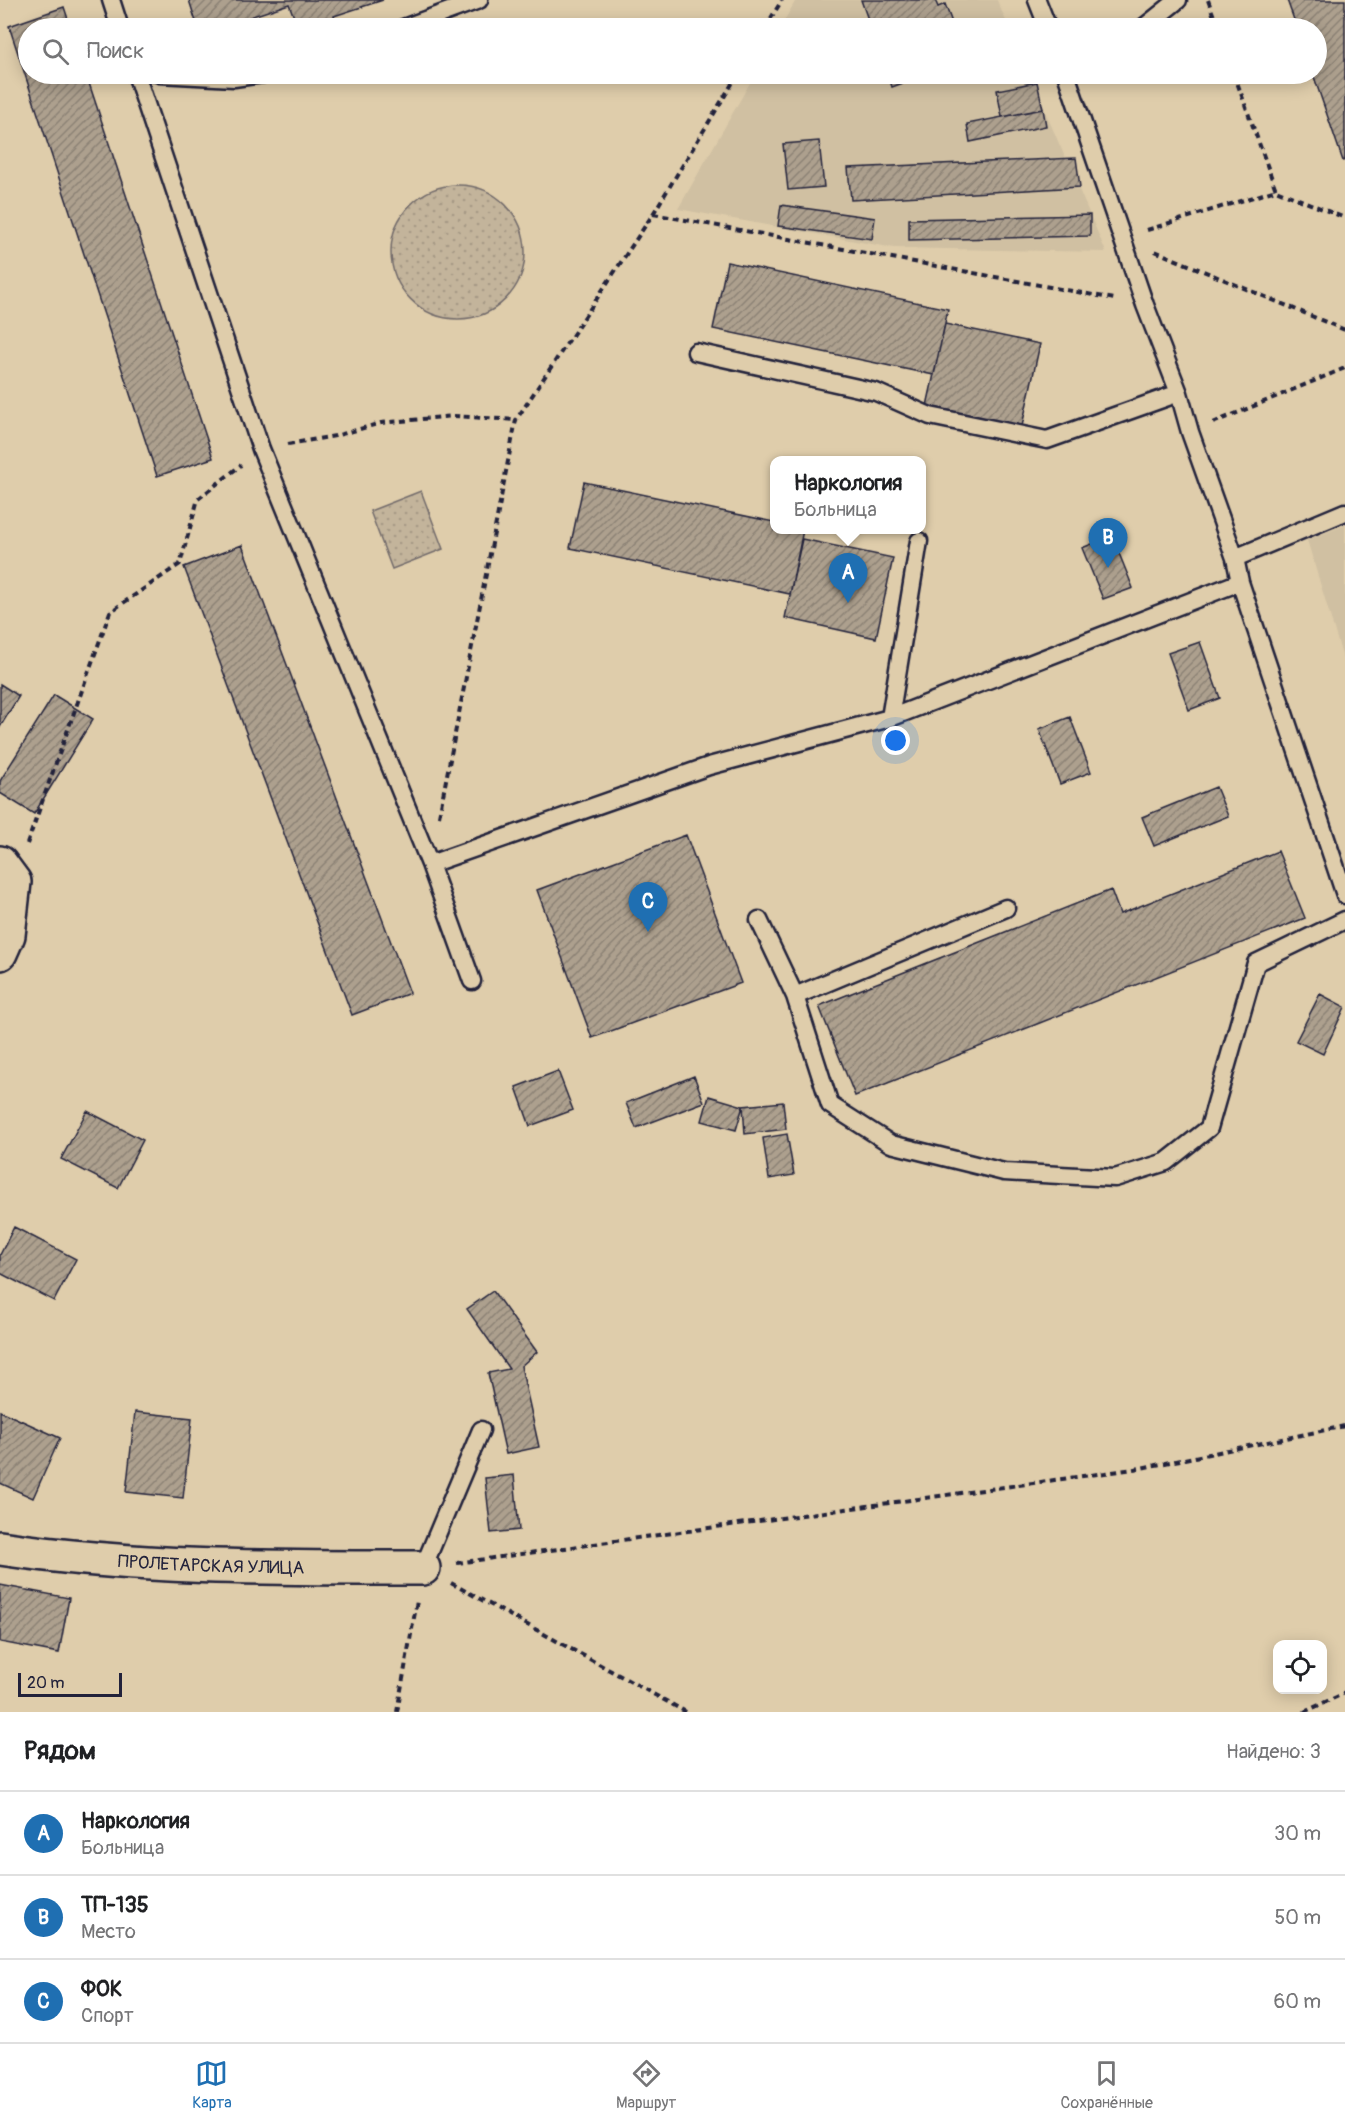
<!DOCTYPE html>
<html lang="ru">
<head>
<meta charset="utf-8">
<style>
  :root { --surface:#fff; --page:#f2f2f2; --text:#202124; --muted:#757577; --line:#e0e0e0; --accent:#1f6fb2 }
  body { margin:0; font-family:Pangolin,sans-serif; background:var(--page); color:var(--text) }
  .controls { position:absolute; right:18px; bottom:18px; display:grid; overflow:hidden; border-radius:12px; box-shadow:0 3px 15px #0003 }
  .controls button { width:54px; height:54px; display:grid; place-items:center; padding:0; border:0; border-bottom:2px solid var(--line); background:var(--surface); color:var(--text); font:30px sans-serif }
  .scale { position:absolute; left:18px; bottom:15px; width:104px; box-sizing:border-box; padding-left:6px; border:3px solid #22223b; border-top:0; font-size:16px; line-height:21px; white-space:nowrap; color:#22223b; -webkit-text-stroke:4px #dfcdab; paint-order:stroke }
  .you { position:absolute; left:896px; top:741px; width:21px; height:21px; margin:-15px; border:4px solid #fff; border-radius:50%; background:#1a73e8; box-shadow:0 0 0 9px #1a73e833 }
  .badge { display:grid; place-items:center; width:39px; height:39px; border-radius:50%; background:var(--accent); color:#fff; font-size:20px; font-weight:700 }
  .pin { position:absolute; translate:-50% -50px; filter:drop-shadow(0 2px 3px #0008) }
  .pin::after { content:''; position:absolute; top:32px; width:21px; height:18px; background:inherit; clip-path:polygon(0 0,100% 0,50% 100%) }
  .popup { position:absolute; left:770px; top:456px; width:156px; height:78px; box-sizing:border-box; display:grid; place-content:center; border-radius:12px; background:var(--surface); filter:drop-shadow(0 2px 4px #0005); font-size:20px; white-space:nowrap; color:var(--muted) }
  .popup b { font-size:22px; color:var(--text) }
  .popup::after { content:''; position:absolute; left:50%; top:100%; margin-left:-12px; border:12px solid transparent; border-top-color:var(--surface) }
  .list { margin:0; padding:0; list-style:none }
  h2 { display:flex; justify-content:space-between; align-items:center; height:78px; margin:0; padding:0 24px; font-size:26px }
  h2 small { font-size:20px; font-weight:400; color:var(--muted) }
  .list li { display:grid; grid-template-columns:39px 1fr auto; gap:18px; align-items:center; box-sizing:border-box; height:84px; padding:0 24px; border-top:2px solid var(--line) }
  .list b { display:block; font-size:22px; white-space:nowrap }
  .list p { margin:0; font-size:20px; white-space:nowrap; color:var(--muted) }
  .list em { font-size:20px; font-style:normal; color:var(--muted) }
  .icon { flex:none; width:33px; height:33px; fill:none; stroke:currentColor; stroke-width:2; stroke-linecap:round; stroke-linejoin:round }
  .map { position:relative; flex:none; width:1345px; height:1712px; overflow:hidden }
  .search { position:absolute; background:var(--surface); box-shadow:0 3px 15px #0003; left:18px; right:18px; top:18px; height:66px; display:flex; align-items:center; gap:15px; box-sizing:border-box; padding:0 21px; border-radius:33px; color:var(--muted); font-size:22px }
  .sheet { height:330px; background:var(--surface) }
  nav { display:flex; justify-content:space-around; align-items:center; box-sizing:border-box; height:84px; border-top:2px solid var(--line); background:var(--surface); font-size:16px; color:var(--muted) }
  nav a { display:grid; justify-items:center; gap:3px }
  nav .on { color:var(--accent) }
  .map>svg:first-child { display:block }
</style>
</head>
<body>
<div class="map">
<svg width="1345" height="1712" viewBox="0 0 1345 1712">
  <defs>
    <pattern id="park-dots" width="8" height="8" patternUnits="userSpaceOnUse" patternTransform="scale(1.5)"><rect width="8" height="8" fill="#c3b49b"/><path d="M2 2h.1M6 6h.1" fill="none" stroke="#a79a86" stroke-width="1.8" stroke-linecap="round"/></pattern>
    <pattern id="building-hatch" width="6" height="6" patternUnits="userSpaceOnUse" patternTransform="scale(1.5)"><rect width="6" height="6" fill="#ada08e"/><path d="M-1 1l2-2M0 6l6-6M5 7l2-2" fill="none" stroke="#8c8275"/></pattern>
  </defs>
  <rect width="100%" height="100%" fill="#dfcdab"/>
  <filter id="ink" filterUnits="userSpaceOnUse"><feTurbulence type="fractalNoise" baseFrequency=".0167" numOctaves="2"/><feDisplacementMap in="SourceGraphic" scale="12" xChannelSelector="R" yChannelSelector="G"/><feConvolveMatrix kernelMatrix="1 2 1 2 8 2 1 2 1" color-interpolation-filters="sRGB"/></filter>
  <g filter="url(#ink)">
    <path fill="#d0c0a2" d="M796 0H997L1009 28H780Z
      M755 74H1029L1106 252 894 248 678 209Z
      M1345 525V665L1307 540Z"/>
    <path fill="url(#park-dots)" stroke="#726b6b" stroke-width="1.5" d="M391 252a67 67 0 1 1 134 0a67 67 0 1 1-134 0Z
      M421 491 443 549 392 569 370 511Z"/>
    <path fill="url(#building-hatch)" stroke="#22223b" stroke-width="1.5" d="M189 0H383L334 16 337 27 334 28H298L289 4 217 28H198Z
      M861 0H935L938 7 945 4 954 28H871Z
      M1287 0H1345V160L1343 161 1313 74H1316V28H1297Z
      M64 7 71 28H28V74H86L213 458 157 476 9 26Z
      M888 74H928L892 87Z
      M1037 82 1043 109 1002 117 997 90Z
      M1043 109 1046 126 970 142 967 124Z
      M819 141 824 187 788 190 783 144Z
      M1076 158 1080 187 851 200 848 168Z
      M781 205 875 218 872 239 778 226Z
      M1090 215V236L909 240V219Z
      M727 262 948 309 934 375 713 329Z
      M945 324 1040 344 1022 426 927 406Z
      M584 482 774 522V530H803L790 594 570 548Z
      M1112 536 1133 588 1103 599 1082 548Z
      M802 539 893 558 876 638 785 618Z
      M242 545 410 993 352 1015 184 567Z
      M1200 642 1220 698 1189 710 1168 653Z
      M0 684 19 696 0 727Z
      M54 695 93 719 34 814 0 793V781Z
      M1070 717 1091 772 1060 784 1039 729Z
      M1216 787 1228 816 1154 846 1142 817Z
      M686 835 741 983 592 1038 537 890Z
      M1278 851 1305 918 855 1096 819 1006 1111 890 1120 914Z
      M1320 994 1345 1007 1323 1054 1296 1041Z
      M558 1071 573 1110 530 1126 516 1087Z
      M694 1076 704 1102 636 1128 626 1103Z
      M709 1096 743 1106 736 1130 702 1121Z
      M783 1102 786 1129 745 1134 743 1106Z
      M87 1111 143 1140 118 1188 61 1159Z
      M787 1134 794 1175 769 1179 763 1138Z
      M14 1227 76 1259 54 1301 0 1273V1255Z
      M493 1291 537 1352 521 1366 539 1447 506 1454 488 1373 509 1369 467 1309Z
      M0 1411 60 1438 33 1498 0 1483Z
      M135 1412 192 1418 183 1498 126 1492Z
      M514 1475 519 1530 491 1533 485 1478Z
      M0 1585 69 1598 59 1653 0 1642Z"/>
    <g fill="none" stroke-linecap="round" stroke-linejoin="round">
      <defs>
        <path id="lane" d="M111 0 120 28
          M1037 0 1048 28
          M403 28 479 0
          M1143 28 1178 0
          M136 74 261 449 430 864 472 981
          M159 74 234 78 263 74
          M1066 74 1145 305 1179 393 1190 432 1235 558 1240 582 1345 895
          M696 352 876 392 930 416 1047 440 1179 393
          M1235 558 1345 512
          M890 718 919 541
          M430 864 709 766 890 718 1240 582
          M759 920 795 996 830 1105 891 1144 1004 1172 1115 1178 1166 1162 1209 1128 1256 963 1345 920
          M795 996 1006 908
          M423 1568 481 1430"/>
        <g id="street">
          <path d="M0 863 14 882 8 935 0 953"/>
          <path id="s1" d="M0 1548C140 1569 282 1568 423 1568"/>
        </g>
      </defs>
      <use href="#lane" stroke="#22223b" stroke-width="21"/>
      <use href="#street" stroke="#22223b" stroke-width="38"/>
      <path stroke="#22223b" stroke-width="4" stroke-dasharray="6 4.5" stroke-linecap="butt" d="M1208 0 1218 28
        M765 28 782 0
        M1234 74 1276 190
        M653 214 1115 299
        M1147 230 1276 190 1345 218
        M1155 251 1345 330
        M1213 423 1345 368
        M288 444 335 436 381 423 454 416 516 420
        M439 816 516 420 653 214 738 74
        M27 844 110 612 180 564 198 499 241 465
        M457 1563 1141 1468 1345 1426
        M451 1583 686 1712
        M397 1712 417 1601
        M1304 1712 1345 1693"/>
      <use href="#lane" stroke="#dfcdab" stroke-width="16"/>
      <use href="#street" stroke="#dfcdab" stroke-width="33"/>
    </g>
  </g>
  <g text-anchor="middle" stroke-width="4.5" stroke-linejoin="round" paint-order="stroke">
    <g font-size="18" fill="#22223b" stroke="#dfcdab">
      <text dy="6" stroke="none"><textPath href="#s1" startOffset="212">ПРОЛЕТАРСКАЯ УЛИЦА</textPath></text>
    </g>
  </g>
</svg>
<div class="controls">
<button><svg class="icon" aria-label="locate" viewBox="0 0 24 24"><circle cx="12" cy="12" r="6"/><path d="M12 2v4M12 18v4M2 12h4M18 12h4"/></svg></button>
</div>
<div class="scale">20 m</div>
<div class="you"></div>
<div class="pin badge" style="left:848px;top:603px">A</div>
<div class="popup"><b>Наркология</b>Больница</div>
<div class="pin badge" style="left:1108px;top:568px">B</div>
<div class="pin badge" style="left:648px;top:932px">C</div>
<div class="search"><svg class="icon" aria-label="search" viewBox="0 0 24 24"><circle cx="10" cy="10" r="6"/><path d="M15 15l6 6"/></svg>Поиск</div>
</div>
<section class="sheet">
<h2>Рядом<small>Найдено: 3</small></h2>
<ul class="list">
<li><span class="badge">A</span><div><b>Наркология</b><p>Больница</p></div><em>30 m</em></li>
<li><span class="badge">B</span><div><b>ТП-135</b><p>Место</p></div><em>50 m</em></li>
<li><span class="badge">C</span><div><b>ФОК</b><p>Спорт</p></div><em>60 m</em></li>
</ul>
</section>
<nav>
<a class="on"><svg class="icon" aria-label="map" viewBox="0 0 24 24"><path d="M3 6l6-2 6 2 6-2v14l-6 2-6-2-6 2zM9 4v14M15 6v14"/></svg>Карта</a>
<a><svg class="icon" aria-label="directions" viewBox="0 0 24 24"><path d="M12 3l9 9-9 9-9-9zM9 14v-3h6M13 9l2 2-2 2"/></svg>Маршрут</a>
<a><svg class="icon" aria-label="saved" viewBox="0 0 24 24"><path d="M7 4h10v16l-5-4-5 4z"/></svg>Сохранённые</a>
</nav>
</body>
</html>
